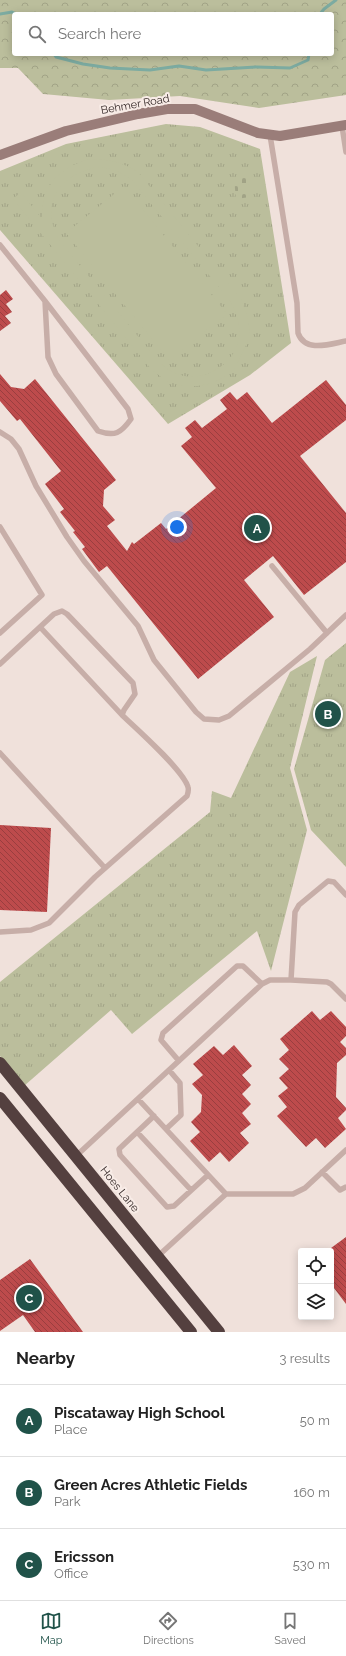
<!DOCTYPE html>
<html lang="en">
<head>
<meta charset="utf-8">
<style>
  :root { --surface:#fff; --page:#f2f2f2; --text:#222; --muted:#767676; --line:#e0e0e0; --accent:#205249 }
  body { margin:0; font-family:Raleway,sans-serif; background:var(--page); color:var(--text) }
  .controls { position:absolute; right:12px; bottom:12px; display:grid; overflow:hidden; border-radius:4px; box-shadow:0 2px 10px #0003 }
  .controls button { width:36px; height:36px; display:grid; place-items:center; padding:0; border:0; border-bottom:1px solid var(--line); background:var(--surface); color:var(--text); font:20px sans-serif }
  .you { position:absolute; left:177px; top:527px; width:14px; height:14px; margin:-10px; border:3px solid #fff; border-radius:50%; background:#1a73e8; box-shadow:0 0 0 6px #1a73e833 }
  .badge { display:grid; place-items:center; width:26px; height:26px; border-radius:50%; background:var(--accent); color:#fff; font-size:13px; font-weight:700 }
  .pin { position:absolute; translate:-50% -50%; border:2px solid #fff; box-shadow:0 1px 4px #0006 }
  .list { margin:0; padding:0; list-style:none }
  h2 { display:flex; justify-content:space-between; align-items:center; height:52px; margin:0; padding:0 16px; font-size:17px }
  h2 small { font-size:13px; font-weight:400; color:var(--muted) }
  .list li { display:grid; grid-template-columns:26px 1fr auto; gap:12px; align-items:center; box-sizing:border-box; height:72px; padding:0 16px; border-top:1px solid var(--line) }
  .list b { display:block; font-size:15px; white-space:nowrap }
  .list p { margin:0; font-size:13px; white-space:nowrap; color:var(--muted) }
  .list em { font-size:13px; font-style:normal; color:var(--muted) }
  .icon { flex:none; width:22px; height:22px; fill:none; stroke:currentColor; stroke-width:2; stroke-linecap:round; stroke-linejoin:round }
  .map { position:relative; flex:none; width:346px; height:1332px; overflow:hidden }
  .search { position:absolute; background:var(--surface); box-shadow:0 2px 10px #0003; left:12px; right:12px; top:12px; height:44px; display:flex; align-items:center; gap:10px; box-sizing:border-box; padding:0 14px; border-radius:4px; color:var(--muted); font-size:15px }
  .sheet { height:268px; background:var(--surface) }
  nav { display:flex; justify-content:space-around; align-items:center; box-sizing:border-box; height:56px; border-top:1px solid var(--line); background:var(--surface); font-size:11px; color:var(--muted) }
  nav a { display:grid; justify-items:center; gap:2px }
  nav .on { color:var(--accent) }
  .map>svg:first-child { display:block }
</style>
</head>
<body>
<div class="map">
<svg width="346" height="1332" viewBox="0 0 346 1332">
  <defs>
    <pattern id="grass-tufts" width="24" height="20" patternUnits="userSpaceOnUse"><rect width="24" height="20" fill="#bbbe9c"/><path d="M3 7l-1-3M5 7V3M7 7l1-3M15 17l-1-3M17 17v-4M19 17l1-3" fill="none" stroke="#a1a386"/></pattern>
    <pattern id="forest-crowns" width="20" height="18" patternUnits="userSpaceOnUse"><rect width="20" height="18" fill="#bbbe9c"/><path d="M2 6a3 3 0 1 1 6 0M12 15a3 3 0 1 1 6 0" fill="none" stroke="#a1a386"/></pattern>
    <pattern id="cemetery-stones" width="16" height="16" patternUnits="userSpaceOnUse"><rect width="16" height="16" fill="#bbbe9c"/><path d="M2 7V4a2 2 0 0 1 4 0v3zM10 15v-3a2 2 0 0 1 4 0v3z" fill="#a1a386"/></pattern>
    <pattern id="building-back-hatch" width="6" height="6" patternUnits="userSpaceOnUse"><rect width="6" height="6" fill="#bd4b4c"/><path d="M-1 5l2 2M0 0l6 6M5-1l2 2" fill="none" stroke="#9a3e3f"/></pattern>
  </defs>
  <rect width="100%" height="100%" fill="#f0e1db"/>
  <path fill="url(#grass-tufts)" d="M166 124 200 127 260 149 291 343 250 375 168 424 0 230V171L66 144Z
    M346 643V867L311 830 294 769 325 660Z
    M317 656 290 768 307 830 271 971 257 931 132 1034 111 1010 24 1086 0 1056V982L210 812 212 791 231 798 290 672Z"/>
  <path fill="url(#forest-crowns)" fill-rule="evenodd" d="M0 0H346V95L259 108 180 96 109 100 43 94 18 68H0ZM14 14H332V54H14Z"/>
  <path fill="url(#cemetery-stones)" d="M248 175 250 197 236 199 234 178Z"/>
  <path fill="#bbbe9c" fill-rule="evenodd" d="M90 159C109 159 122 162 138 172L241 299 247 315 250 330 247 343 235 368 224 377 213 383 198 386H183L166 381 151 369 13 199 21 192 42 219C41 186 59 167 90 159ZM98 167C112 168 121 172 132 180L230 301C237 313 242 328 238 342 232 367 201 383 177 374 170 371 164 367 159 362L59 240C39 203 60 174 98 167Z
    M124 186 227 314 169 360 66 233Z"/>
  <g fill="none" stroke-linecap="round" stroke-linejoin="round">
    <path stroke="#7caba1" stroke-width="3" d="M0 14 12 12 16 14
      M320 14 324 9 336 0
      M54 54 56 57 83 64 110 68 150 70 179 66 206 70 256 67 290 68 308 60 309 54"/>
  </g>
  <path fill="url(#building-back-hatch)" d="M6 290 13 299 6 304 12 312 5 316 11 323 0 331V295Z
    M0 374 11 387 24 389 35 379 116 480 104 490 103 506 115 520 107 526 127 551 132 542 134 544 161 523 166 529 216 488 181 446 192 437 185 428 195 420 202 428 227 409 220 400 230 392 237 400 247 392 272 423 326 380 346 405V420L300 456 346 513V562L304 595 273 556 244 580 274 617 198 679 107 566 99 572 82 549 85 547 73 532 75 531 60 512 64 509 45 484 61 471 20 419 17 421 0 401Z
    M0 825 51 828 47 912 0 910Z
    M312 1011 320 1020 331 1011 346 1027V1036L340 1042 346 1048V1055L337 1063 336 1097 346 1108V1110L338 1118 346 1129 325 1148 316 1138 306 1147 277 1116 287 1107 278 1096 288 1088 279 1078 289 1069 279 1059 289 1050 280 1039Z
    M234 1045 252 1066 242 1075 251 1085 242 1094 251 1104 242 1113 251 1124 240 1133 249 1143 229 1162 220 1152 209 1162 190 1141 200 1132 191 1122 201 1112 202 1095 192 1084 203 1075 193 1064 214 1046 223 1055Z
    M346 1237V1304L331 1284V1248Z
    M30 1259 83 1332H35L23 1315 0 1331V1280Z"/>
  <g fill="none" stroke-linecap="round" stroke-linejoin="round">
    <path stroke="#c7aea8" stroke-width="5.5" d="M342 126 346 152
      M270 135 297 303 298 333C305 353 330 344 346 341
      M0 245 45 301 128 409 131 419C121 433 115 437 98 431L56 374 48 357 45 301
      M0 432 11 439 19 449 36 486 67 537 84 561 138 626 154 660 196 712 204 719 219 720 229 716 310 649 346 615
      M0 527 42 595 0 633
      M272 566 327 633
      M40 627 122 715
      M0 664 54 614 62 611 67 614 133 683 135 694 124 710 122 715C137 729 183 770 188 787 189 790 188 793 187 796L95 877 49 923 31 930 0 932
      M0 753 105 868
      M346 895 334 882 328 881 299 905 295 912 291 980 327 982 331 984 346 999
      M179 1061 161 1040 163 1033 237 966H243L262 984
      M138 1099 226 1194
      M154 1116 119 1149 120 1155 167 1207 174 1206 208 1175
      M166 1129 181 1115 180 1083 169 1070
      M137 1132 191 1190
      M76 1156 262 984 270 980H291
      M322 1172 340 1190 346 1187
      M158 1256 226 1194H293L305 1188 346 1150"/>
    <path stroke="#9a7d79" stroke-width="10" d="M0 155 66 131 138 114 167 109H195L258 133 280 136 346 125"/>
    <path stroke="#54403f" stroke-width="12" d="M0 1063 219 1332
      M0 1098 191 1332"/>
  </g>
  <g text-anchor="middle" stroke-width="4" stroke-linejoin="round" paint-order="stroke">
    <g font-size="11" fill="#342827" stroke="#f8ece7">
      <text transform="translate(135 104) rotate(-10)" y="4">Behmer Road</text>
      <text transform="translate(120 1189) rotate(51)" y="4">Hoes Lane</text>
    </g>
  </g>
</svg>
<div class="controls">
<button><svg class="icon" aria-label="locate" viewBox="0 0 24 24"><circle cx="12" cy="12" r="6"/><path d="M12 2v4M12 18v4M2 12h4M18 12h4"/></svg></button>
<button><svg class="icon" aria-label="layers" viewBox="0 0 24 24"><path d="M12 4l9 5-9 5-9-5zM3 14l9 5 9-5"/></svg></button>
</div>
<div class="you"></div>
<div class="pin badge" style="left:257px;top:528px">A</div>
<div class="pin badge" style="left:328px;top:714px">B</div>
<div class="pin badge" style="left:29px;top:1298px">C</div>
<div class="search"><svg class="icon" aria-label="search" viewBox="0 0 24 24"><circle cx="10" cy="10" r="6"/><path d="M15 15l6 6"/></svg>Search here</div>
</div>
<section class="sheet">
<h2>Nearby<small>3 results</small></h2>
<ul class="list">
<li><span class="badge">A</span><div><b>Piscataway High School</b><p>Place</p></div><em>50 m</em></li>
<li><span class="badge">B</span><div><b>Green Acres Athletic Fields</b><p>Park</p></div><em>160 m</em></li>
<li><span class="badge">C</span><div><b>Ericsson</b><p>Office</p></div><em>530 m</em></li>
</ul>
</section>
<nav>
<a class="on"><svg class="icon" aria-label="map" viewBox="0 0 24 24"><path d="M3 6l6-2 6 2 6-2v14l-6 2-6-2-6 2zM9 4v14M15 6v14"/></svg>Map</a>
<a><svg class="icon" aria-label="directions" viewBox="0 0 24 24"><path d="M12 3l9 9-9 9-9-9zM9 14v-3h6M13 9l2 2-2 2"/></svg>Directions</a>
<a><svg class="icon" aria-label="saved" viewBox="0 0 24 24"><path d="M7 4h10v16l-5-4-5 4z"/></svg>Saved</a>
</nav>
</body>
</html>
